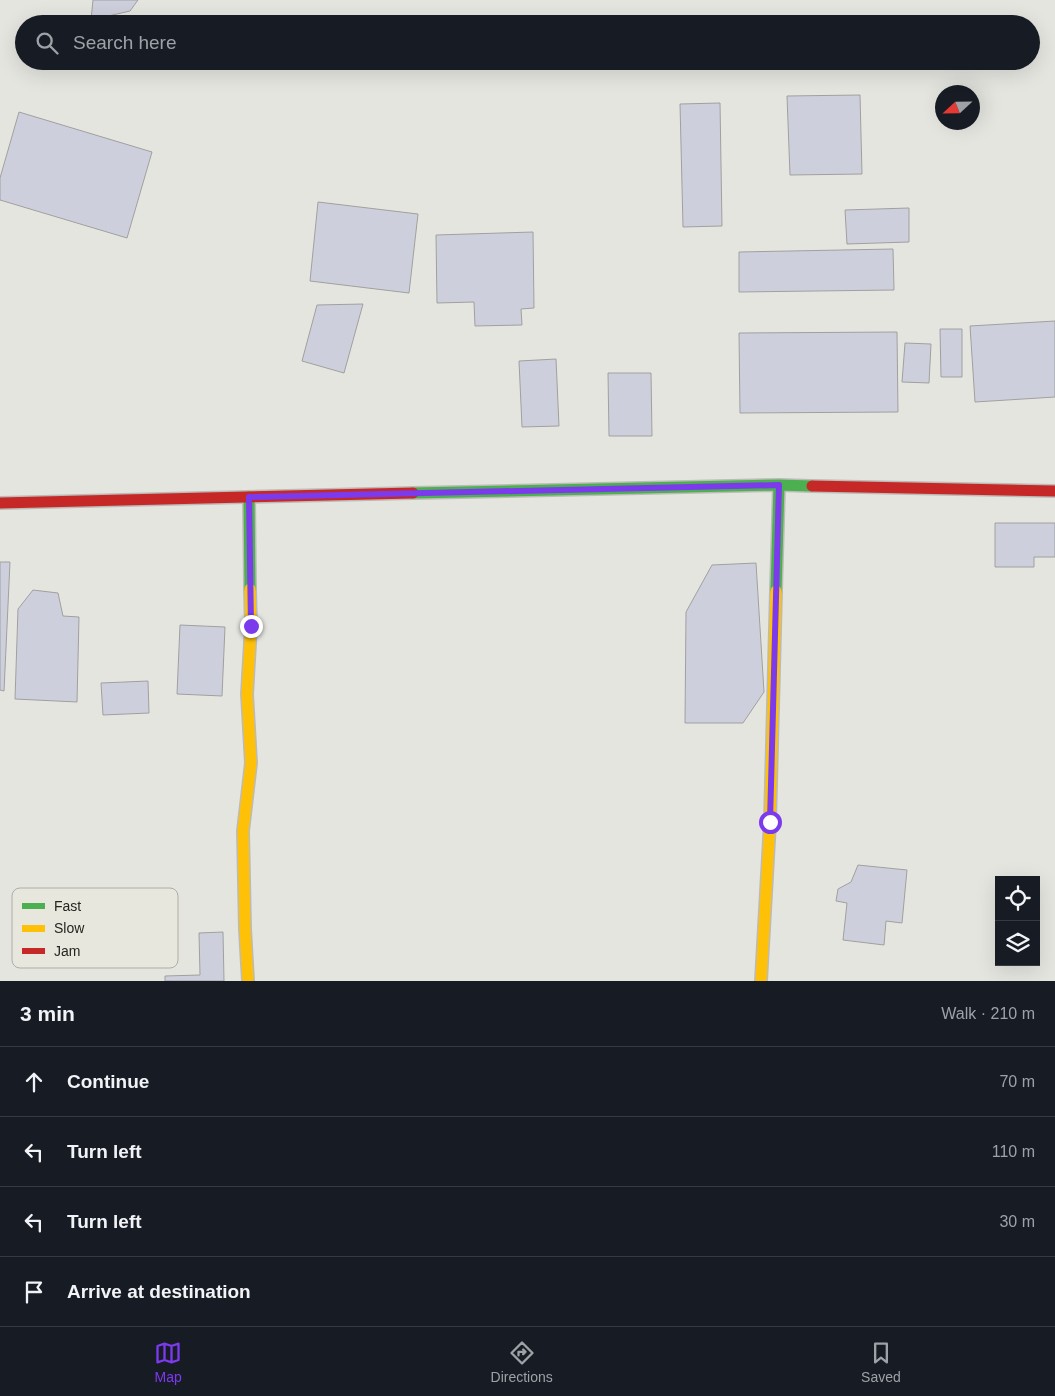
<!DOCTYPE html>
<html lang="en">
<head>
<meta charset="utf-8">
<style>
  :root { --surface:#171b24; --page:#20242c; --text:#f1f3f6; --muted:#9ea1a6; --line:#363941; --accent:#7c3aed }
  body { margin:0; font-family:Arial,sans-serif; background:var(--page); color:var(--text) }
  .controls { position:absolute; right:15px; bottom:15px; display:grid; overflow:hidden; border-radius:0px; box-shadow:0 5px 20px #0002 }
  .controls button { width:45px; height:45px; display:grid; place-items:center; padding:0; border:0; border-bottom:1px solid var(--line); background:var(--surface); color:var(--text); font:25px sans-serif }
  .compass { position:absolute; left:935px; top:85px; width:45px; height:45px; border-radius:50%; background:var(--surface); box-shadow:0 5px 20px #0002; rotate:248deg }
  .stop { position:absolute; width:15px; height:15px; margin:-11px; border:4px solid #7c3aed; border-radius:50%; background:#fff }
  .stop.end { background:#7c3aed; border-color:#fff; box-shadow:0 1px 5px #0008 }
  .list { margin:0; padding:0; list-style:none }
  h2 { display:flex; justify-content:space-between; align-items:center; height:65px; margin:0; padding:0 20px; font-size:21px }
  h2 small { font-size:16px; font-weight:400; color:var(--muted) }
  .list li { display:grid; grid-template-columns:32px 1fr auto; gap:15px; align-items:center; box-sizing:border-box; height:70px; padding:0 20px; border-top:1px solid var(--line) }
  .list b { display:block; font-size:19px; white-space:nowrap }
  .list em { font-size:16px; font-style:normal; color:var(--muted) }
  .icon { flex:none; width:28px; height:28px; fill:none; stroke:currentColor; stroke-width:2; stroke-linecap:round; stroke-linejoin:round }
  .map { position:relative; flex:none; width:1055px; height:981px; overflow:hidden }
  .search { position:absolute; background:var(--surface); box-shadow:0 5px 20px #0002; left:15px; right:15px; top:15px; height:55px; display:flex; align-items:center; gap:12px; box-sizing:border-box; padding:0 18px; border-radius:28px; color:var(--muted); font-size:19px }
  .sheet { height:345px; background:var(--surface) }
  nav { display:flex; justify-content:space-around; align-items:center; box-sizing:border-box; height:70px; border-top:1px solid var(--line); background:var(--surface); font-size:14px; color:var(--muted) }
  nav a { display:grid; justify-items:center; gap:2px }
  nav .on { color:var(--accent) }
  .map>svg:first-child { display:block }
</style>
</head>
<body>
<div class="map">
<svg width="1055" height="981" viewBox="0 0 1055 981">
  <rect width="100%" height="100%" fill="#e5e5e0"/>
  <path fill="#cecfdc" stroke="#a0a09f" d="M93 0H138L130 11 91 20Z
    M860 95 862 174 790 175 787 96Z
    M720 103 722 226 683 227 680 104Z
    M19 112 152 152 127 238 0 200V178Z
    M318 202 418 214 409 293 310 281Z
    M909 208V242L847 244 845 210Z
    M533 232 534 308 521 309 522 325 475 326 474 302 437 303 436 235Z
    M893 249 894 290 739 292V252Z
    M363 304 344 373 302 361 317 305Z
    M1055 321V397L975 402 970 326Z
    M940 329H962V377H941Z
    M897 332 898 412 740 413 739 333Z
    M905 343 931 344 929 383 902 382Z
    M556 359 559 426 522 427 519 361Z
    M608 373H651L652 436H609Z
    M995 523H1055V557H1034V567H995Z
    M0 562H10L4 691 0 690Z
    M756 563 764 692 743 723H685L686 612 712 565Z
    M33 590 58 593 63 616 79 617 77 702 15 699 18 609Z
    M180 625 225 627 222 696 177 694Z
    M148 681 149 713 103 715 101 683Z
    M858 865 907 870 902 923 886 921 884 945 843 940 847 903 836 901 838 889 851 882Z
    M223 932 224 981H165V976L200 975 199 933Z"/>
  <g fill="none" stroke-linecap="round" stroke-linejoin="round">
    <defs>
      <path id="fast" d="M413 493 779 485 812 486
        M249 497 250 589
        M776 591 779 485"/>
      <path id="slow" d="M248 981 245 929 243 831 251 763 247 694 251 626 250 589
        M761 981 770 822 776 591"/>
      <path id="jam" d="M812 486 1055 491
        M0 503 413 493"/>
    </defs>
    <use href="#fast" stroke="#bcbbb7" stroke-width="14"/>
    <use href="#slow" stroke="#bcbbb7" stroke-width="14"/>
    <use href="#jam" stroke="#bcbbb7" stroke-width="14"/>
    <use href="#fast" stroke="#4caf50" stroke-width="11"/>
    <use href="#slow" stroke="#ffc107" stroke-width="11"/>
    <use href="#jam" stroke="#c62828" stroke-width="11"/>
  </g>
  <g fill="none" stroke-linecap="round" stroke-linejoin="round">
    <path stroke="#7c3aed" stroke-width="6" d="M251 626 249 497 779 485 770 822"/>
  </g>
  <rect x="12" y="888" width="166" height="80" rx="8" fill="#e8e7dd" stroke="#aeaca5" stroke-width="1"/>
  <rect x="22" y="903" width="23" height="6" fill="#4caf50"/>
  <rect x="22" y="925" width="23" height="7" fill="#ffc107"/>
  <rect x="22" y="948" width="23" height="6" fill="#c62828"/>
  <g font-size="14" fill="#252421">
    <text x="54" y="911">Fast</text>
    <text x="54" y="933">Slow</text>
    <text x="54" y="956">Jam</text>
  </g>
</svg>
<div class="controls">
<button><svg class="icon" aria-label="locate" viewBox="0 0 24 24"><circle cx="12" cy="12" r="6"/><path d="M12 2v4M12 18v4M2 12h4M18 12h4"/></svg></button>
<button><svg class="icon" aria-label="layers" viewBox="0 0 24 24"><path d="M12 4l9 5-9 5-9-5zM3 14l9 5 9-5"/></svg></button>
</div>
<svg class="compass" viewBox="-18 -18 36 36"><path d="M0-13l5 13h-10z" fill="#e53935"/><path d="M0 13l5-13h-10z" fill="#9ea1a6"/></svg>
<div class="stop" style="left:770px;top:822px"></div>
<div class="stop end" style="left:251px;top:626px"></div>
<div class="search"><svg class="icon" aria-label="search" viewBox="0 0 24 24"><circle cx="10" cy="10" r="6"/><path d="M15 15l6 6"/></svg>Search here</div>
</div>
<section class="sheet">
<h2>3 min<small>Walk · 210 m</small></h2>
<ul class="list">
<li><svg class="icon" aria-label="ahead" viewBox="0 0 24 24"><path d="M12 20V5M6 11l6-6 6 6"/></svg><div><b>Continue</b></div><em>70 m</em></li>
<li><svg class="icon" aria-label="left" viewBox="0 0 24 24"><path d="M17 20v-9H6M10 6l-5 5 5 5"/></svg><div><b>Turn left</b></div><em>110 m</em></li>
<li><svg class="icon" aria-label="left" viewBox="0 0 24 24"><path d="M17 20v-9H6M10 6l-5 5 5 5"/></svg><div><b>Turn left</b></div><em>30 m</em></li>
<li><svg class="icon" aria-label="arrive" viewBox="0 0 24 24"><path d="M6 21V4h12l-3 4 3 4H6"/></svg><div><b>Arrive at destination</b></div></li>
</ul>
</section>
<nav>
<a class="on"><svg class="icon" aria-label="map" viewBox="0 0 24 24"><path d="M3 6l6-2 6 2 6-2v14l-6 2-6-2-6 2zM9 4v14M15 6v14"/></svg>Map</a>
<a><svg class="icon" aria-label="directions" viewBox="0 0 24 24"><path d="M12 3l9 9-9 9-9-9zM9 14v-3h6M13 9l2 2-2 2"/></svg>Directions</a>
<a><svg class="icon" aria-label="saved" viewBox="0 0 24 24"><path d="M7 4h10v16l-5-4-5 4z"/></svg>Saved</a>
</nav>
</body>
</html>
